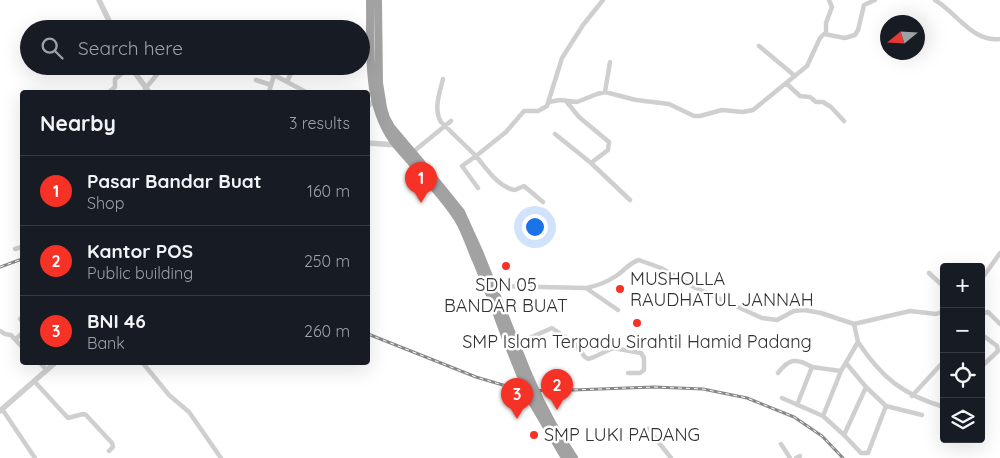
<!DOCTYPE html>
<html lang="en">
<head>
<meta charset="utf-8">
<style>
  :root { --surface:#171b24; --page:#242831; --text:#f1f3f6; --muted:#9ea1a6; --line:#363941; --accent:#f63126 }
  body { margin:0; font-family:Quicksand,sans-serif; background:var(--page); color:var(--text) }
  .controls { position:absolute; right:15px; bottom:15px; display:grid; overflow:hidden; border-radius:5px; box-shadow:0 5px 20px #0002 }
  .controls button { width:45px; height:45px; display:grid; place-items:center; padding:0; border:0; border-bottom:1px solid var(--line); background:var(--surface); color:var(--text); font:25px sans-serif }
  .compass { position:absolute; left:880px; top:15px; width:45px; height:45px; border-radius:50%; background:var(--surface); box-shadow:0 5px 20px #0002; rotate:252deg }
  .you { position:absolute; left:534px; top:226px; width:18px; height:18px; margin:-12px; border:4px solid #fff; border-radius:50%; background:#1a73e8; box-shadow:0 0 0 8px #1a73e833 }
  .badge { display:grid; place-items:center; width:32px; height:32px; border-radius:50%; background:var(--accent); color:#fff; font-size:16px; font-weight:700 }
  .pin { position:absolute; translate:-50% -41px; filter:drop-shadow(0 1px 2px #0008) }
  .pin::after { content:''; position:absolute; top:26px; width:18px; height:15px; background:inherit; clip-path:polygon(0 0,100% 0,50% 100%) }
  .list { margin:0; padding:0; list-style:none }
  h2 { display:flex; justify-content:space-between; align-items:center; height:65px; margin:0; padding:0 20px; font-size:21px }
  h2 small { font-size:16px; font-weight:400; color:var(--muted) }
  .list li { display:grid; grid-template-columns:32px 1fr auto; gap:15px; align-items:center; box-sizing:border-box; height:70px; padding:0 20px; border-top:1px solid var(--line) }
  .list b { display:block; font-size:19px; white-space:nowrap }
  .list p { margin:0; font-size:16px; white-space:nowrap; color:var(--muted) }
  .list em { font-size:16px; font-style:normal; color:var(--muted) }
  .icon { flex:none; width:28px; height:28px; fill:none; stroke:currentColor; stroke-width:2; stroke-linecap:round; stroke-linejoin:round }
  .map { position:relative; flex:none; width:1000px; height:458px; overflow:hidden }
  .search { position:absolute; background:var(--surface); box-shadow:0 5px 20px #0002; left:20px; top:20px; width:350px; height:55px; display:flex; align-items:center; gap:12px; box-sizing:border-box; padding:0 18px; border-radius:28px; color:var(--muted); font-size:19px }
  .panel { position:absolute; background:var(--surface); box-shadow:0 5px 20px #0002; left:20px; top:90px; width:350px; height:275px; border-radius:5px }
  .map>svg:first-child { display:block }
</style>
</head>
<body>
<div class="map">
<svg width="1000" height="458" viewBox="0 0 1000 458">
  <rect width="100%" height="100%" fill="#fff"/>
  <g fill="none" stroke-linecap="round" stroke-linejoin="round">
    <path stroke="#cfcfcf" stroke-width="4.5" d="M935 0C957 13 972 42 1000 39
      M826 33V23L832 7 829 0
      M759 46 795 76
      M190 66 199 72
      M259 67 274 75
      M443 79C440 92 433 109 441 122L476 156 506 132 524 111H538L547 106 562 58 583 25 603 0
      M256 80 271 85
      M287 82 294 66
      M786 83 800 96 810 97 816 102H823L831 107 844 121
      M145 89 159 72 167 66
      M109 92 115 87V79L130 67
      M269 92 274 75 306 92
      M605 92 610 62
      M566 101 579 117 609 142 608 150 591 163
      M549 102 560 100 577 102 597 94 605 92 636 100 669 104 694 116H700L722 110 743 112 753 110 807 66 820 38 824 34 845 38 855 35 858 30 864 5 875 0
      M555 134 591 163 630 200
      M413 152 451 121
      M478 188 462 166 476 156C486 168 499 188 515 190L524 186 543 202
      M15 249 22 247
      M929 273 944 287
      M981 280 1000 253
      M493 286 586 288C597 286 607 282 616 276 625 270 629 263 639 260L661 268 696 288 762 318 777 320 794 311 804 310 821 313 854 324 910 311 936 314 944 311
      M586 288 618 310
      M981 314 988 312 1000 324
      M20 319 22 321
      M854 324 858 342 841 371 823 416 844 435 866 387
      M0 331 5 334 11 335 22 347
      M981 334 997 346 998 351 981 367
      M16 339 22 333
      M858 342C881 377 903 395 944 407
      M516 344 552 328 574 343 585 357 588 359 594 357 613 348 641 353 644 358V370L640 373H628
      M39 362 47 370
      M142 362 169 395 189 412 221 458
      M846 363 866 387 886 406 922 415
      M812 367 841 371
      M778 373C789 358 797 358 812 367L797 405
      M35 382 68 418 83 414 86 415 112 443 113 447 109 451
      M912 396 944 361
      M782 398 823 416
      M2 409 35 458
      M648 429 671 458
      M844 435 861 453H868L886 406
      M781 444 790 458
      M796 458 800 456"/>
    <path stroke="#cfcfcf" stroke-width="5.5" d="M99 0 113 29
      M130 66 149 92
      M368 106 374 101
      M368 143 396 145
      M0 411 56 362"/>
    <path stroke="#a2a2a2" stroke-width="8" d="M370 0C371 49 364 106 397 146 417 170 441 192 458 219 466 232 470 247 476 260 492 298 504 336 520 374
      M378 0 379 83 383 108 386 118 391 127 424 166 461 212 480 254 528 374
      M539 398 553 425 574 458
      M532 402 565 458"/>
    <defs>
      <path id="rail" d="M0 267 22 259
        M368 334 476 377 513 388 546 391 654 387 703 389 747 398 794 417 822 436 843 458"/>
    </defs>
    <use href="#rail" stroke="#878787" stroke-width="3"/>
    <use href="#rail" stroke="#fff" stroke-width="1" stroke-dasharray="4" stroke-linecap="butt"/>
    <path stroke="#a2a2a2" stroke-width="8" d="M520 374 532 402
      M528 374 539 398"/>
  </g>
  <g fill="#f63126" stroke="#fff" stroke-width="2">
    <circle cx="506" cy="266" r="5"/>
    <circle cx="620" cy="289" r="5"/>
    <circle cx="637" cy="323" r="5"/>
    <circle cx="534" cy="435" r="5"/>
  </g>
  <g text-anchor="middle" stroke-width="5" stroke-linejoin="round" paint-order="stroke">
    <g font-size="18" fill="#323232" stroke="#fff" text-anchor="start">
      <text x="630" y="285">MUSHOLLA<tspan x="630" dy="21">RAUDHATUL JANNAH</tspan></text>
      <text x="506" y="291" text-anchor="middle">SDN 05<tspan x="506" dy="21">BANDAR BUAT</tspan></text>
      <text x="637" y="348" text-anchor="middle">SMP Islam Terpadu Sirahtil Hamid Padang</text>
      <text x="544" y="441">SMP LUKI PADANG</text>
    </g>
  </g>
</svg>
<div class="controls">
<button>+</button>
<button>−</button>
<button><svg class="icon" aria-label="locate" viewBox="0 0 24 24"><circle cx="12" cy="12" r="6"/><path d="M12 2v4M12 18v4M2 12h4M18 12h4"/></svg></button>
<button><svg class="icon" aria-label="layers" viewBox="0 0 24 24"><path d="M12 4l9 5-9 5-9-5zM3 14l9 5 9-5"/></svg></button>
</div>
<svg class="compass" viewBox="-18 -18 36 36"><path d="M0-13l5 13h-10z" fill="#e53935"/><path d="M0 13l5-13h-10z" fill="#9ea1a6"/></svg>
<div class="you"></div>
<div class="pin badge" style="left:421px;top:203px">1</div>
<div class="pin badge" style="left:557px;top:410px">2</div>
<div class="pin badge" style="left:517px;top:419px">3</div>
<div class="search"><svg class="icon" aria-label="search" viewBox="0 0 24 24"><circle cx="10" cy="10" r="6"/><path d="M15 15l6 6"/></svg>Search here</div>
<section class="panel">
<h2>Nearby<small>3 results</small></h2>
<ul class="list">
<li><span class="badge">1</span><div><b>Pasar Bandar Buat</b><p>Shop</p></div><em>160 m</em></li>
<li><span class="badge">2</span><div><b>Kantor POS</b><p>Public building</p></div><em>250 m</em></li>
<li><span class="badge">3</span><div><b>BNI 46</b><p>Bank</p></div><em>260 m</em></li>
</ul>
</section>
</div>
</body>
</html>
